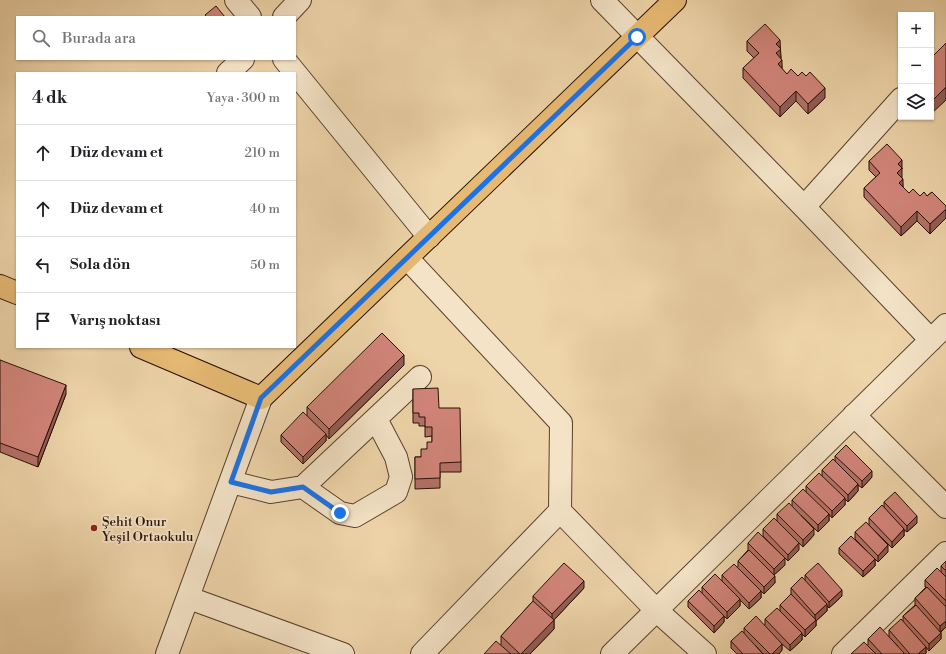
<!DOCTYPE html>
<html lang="tr">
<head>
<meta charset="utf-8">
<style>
  :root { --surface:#fff; --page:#f2f2f2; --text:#202124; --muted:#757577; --line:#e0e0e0 }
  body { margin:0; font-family:"Libre Bodoni",serif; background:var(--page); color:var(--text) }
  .controls { position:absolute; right:12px; top:12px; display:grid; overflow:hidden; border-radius:0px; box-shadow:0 1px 3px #0004 }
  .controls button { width:36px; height:36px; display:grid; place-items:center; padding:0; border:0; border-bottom:1px solid var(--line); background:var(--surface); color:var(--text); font:20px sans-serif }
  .stop { position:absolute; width:12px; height:12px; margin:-9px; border:3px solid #1a73e8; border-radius:50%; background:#fff }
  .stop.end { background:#1a73e8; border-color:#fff; box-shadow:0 1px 4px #0008 }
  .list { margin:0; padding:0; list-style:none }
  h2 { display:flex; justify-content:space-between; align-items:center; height:52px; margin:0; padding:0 16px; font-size:17px }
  h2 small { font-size:13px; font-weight:400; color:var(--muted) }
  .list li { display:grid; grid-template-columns:26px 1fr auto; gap:12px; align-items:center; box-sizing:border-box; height:56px; padding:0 16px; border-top:1px solid var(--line) }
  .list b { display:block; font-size:15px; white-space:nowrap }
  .list em { font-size:13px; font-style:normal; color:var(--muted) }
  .icon { flex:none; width:22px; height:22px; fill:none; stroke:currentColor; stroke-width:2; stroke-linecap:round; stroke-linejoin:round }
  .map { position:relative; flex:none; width:946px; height:654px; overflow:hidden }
  .search { position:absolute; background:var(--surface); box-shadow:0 1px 3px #0004; left:16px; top:16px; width:280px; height:44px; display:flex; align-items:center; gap:10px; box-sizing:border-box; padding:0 14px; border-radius:0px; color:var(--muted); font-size:15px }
  .panel { position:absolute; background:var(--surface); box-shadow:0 1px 3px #0004; left:16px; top:72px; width:280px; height:276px; border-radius:0px }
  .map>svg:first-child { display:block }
</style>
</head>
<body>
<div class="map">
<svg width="946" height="654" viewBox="0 0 946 654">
  <rect width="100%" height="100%" fill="#eed4a9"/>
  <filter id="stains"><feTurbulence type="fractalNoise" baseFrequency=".005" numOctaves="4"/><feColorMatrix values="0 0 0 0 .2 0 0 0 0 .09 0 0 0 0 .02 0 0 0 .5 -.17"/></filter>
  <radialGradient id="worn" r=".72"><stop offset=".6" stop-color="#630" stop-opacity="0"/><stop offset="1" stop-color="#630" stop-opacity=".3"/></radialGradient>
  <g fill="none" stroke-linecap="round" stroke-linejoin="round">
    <defs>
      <path id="minor" d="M236 0 250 17
        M602 0 804 207 931 340
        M284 17 300 0
        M284 59 429 237
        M228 73 243 59
        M804 207 901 99
        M407 258 561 423 560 511 656 610 705 654
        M854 415 946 507
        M231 482 271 492 303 487 420 377
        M303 487 340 513 355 516 396 492 401 477 396 457 376 419
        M189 598 343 654
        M167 654 261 398
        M422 654 560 511
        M612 654 946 325
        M843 654 946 553"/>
      <path id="major" d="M0 286 17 293
        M141 347 261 398 675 0"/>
    </defs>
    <use href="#minor" stroke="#59402d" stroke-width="24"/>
    <use href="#major" stroke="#270f04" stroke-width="24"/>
    <use href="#minor" stroke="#f4e3c7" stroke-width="22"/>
    <use href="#major" stroke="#e7ba74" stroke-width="22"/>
  </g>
  <path fill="#b57269" stroke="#270f04" d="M747 41 780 48 782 69 787 74 798 76 825 98 808 114 796 101 780 117 743 78V68L754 58 747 51Z
    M869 161 902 178 903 187 909 193 920 196H927L932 192 930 234 917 221 901 236 864 197V188L876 177 869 170Z
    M0 360 66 394 38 467 0 452Z
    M404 365 329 439 326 435V441L303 464 281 442V435L307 416V407Z
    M413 389 439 408 461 462V472H440V488L415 489V457H421L432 442V436L425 437V426H419V423H413Z
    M835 456 872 477 862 488 858 485V491L848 502 845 499V505L832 518 829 514V521L818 532 801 515 814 535 803 547 777 521V514L792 506V500L806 492V486L822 477V470L835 462Z
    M884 502 917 523 907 532 904 530V536L892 548 869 525V518L884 508Z
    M763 529 799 550 788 561 763 536Z
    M855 532 888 552 878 562 875 559V566L863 577 839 554V548L867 551 855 539Z
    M748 543 785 565 774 575 775 583 764 594 761 591V598L749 609 740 600V606L727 619 724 616V622L714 633 688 607V601L702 593V587L722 581V575L738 567V561L748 550Z
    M946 561V627L941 632V639L929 651 926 647V653L925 654H851L868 645V639L898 646 889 637V630L903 621V616L915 605V598L926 587H925V580L941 572V566Z
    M805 575 842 596 829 608 827 606V611L816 621V626L805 637 802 634V640L790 651 782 644V650L779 654H763L755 645 763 654H737L731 648V641L744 633V628L765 625V619L780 611V605L791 594V588L805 581Z
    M584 588 554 620V629L530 654H484L501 645V636L533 601V596Z"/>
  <path fill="#935d55" stroke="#270f04" d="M780 40 781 58 776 63V44Z
    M782 60V69L778 64Z
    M946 87V100L931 114V102Z
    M825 88V98L808 114V104Z
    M796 91V101L780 117V107Z
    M902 160V169V168V178L897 173 898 164Z
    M903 179V188L899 183Z
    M946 209V218L930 234V224Z
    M917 211V221L901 236V227Z
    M404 355V365L329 439V429Z
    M66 385V394L38 467V457Z
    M326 434V441L303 464V457Z
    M872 471V477L862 488V481Z
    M858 484V491L848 502V495Z
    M845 498V505L832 518V511Z
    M829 514V521L818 532V525Z
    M917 516V523L907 532V526Z
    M814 529V535L803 547V540Z
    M904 529V536L892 548V542Z
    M799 543V550L788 561V555Z
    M888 545V552L878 562V556Z
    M785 558V565L774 575V569Z
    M875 559V566L863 577V571Z
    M775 576V583L764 594V587Z
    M584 581V588L554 620V629L530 654H521L552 621V614Z
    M842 590V596L829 608V602Z
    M761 591V598L749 609V603Z
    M740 599V606L727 619V612Z
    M827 604V611L816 621V626L805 637V630L815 620V615Z
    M724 616V622L714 633V626Z
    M946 621V627L940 632V626Z
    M802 633V640L790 651V645Z
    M941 633V639L929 651V644Z
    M782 644V650L779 654H772Z
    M926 647V653L925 654H918Z"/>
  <path fill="#d2857a" stroke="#270f04" d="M216 6 225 17H207L205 15Z
    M765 24 780 40 776 44 781 49 776 53 782 60 778 64 787 74 791 69 798 76 802 72 806 76 810 72 825 88 808 104 796 91 780 107 743 68 759 53 747 41Z
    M946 43V87L931 102V58Z
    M887 144 902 160 898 164 902 168 897 173 903 179 899 183 909 193 913 189 920 196 924 192 927 196 932 192 946 206V209L930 224 917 211 901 227 864 188 880 173 869 161Z
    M382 333 404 355 329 429 307 407Z
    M0 360 66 385 38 457 0 443Z
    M438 388 439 408H460L461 462 440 463V478L415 479V457H421V449H427V442H432V427H425V417H419V413H413V389Z
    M303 412 326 434 303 457 281 435Z
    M846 445 872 471 862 481 835 456Z
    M833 459 858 484 848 495 822 470Z
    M819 473 845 498 832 511 806 486Z
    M803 489 829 514 818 525 792 500Z
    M895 492 917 516 907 526 884 502Z
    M789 503 814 529 803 540 777 514Z
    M882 505 904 529 892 542 869 518Z
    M774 518 799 543 788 555 763 529Z
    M866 522 888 545 878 556 855 532Z
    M758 532 785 558 774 569 748 543Z
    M851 536 875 559 863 571 839 548Z
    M749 550 775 576 764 587 738 561Z
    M946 561V571L941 566Z
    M564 563 584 581 552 614 533 596Z
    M818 563 842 590 829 602 805 575Z
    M734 564 761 591 749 603 722 575Z
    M937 568 946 577V601L925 580Z
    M715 574 740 599 727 612 702 587Z
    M802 577 827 604 815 615 791 588Z
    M927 587 946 607V621L940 626 915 598Z
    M699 590 724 616 714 626 688 601Z
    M791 594 816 620 805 630 780 605Z
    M533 601 554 620 521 654H520L501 636Z
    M916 605 941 633 929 644 903 616Z
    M777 608 802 633 790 645 765 619Z
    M756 616 782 644 772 654H770L744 628Z
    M901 619 926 647 918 654H910L889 630Z
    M880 627 904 653V654H882L868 639Z
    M742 631 763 654H743L731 641Z
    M496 641 511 654H484Z
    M864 642 876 654H851Z"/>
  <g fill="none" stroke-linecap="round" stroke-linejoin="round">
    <path stroke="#1a73e8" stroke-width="5" d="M340 513 303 487 271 492 231 482 261 398 637 37"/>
  </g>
  <circle fill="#8f2418" stroke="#f4e3c7" stroke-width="1.5" cx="94" cy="528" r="4"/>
  <g text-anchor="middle" stroke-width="3.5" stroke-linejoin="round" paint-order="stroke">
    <g font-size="13" fill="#270f04" stroke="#f4e3c7" text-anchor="start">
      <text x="102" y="526">Şehit Onur<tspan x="102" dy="15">Yeşil Ortaokulu</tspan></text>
    </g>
  </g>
  <rect width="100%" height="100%" filter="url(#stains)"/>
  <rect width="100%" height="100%" fill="url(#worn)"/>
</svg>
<div class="controls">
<button>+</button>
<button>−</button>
<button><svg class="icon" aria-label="layers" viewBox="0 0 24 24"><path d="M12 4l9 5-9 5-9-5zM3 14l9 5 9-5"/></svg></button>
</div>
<div class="stop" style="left:637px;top:37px"></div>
<div class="stop end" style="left:340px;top:513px"></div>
<div class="search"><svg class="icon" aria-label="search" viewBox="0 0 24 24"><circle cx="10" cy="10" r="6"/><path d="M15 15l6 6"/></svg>Burada ara</div>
<section class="panel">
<h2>4 dk<small>Yaya · 300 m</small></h2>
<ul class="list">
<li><svg class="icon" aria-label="ahead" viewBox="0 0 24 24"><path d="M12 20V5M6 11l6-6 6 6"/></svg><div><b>Düz devam et</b></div><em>210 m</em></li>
<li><svg class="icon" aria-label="ahead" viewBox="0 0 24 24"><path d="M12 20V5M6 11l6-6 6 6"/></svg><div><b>Düz devam et</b></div><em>40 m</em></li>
<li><svg class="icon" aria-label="left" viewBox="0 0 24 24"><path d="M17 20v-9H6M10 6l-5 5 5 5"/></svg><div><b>Sola dön</b></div><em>50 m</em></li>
<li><svg class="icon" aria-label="arrive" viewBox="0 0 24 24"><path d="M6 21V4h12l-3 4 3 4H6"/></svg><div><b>Varış noktası</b></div></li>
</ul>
</section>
</div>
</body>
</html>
